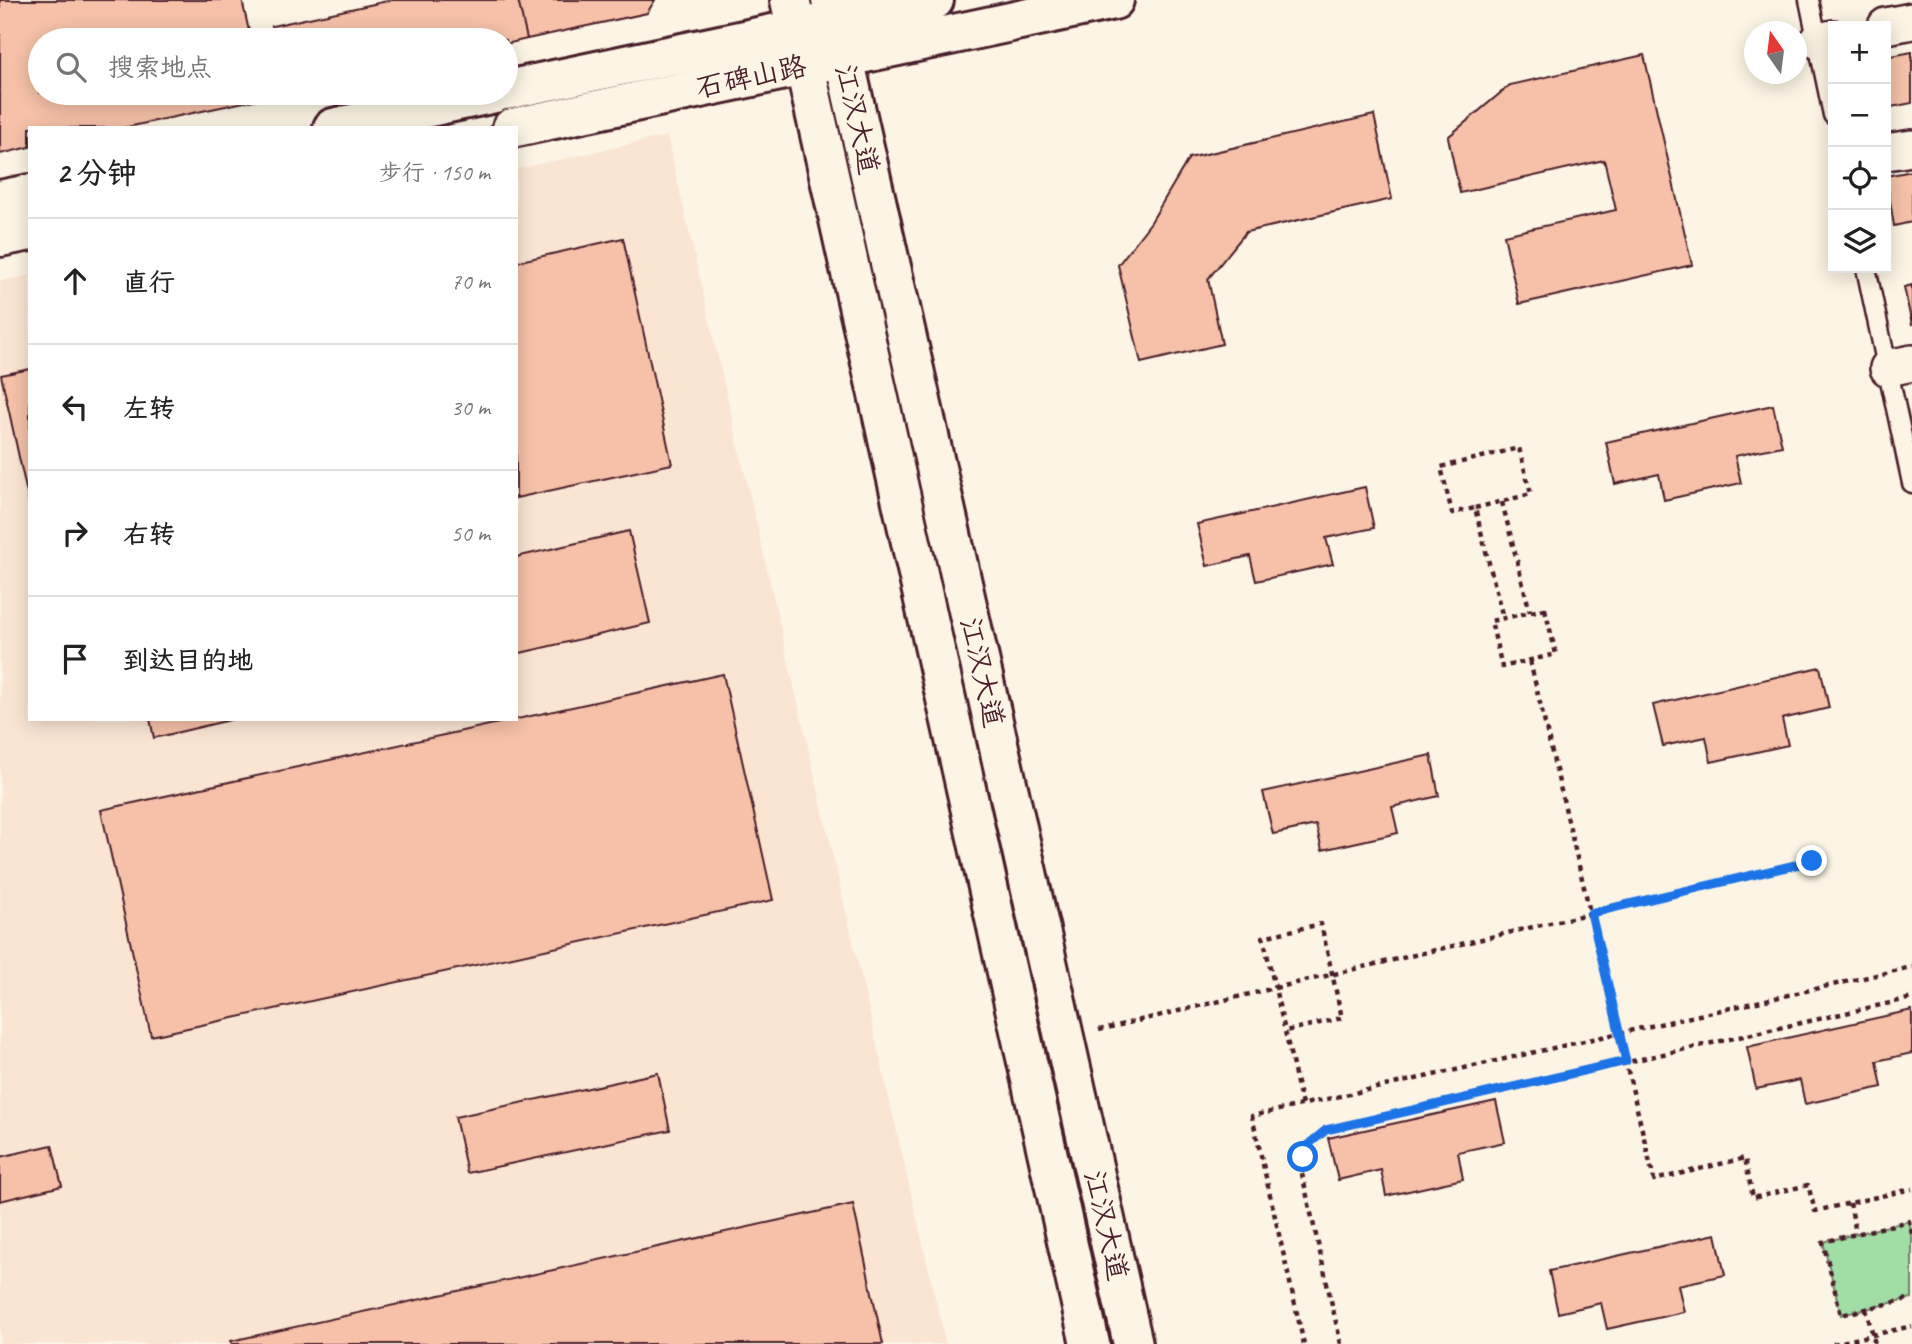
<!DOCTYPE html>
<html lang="zh">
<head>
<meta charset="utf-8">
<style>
  :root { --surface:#fff; --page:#f2f2f2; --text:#222; --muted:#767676; --line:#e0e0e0 }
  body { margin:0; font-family:Caveat,"LXGW WenKai TC",sans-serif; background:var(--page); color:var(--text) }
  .controls { position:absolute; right:21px; top:21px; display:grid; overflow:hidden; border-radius:0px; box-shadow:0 4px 18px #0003 }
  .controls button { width:63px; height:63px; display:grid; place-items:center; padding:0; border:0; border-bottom:2px solid var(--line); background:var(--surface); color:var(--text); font:35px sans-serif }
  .compass { position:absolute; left:1744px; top:21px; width:63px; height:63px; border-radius:50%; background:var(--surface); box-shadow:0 4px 18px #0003; rotate:346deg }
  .stop { position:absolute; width:21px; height:21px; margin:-16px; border:5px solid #1a73e8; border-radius:50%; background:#fff }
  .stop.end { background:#1a73e8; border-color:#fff; box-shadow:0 2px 7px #0008 }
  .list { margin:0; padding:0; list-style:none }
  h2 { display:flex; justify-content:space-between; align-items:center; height:91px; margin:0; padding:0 28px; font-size:30px }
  h2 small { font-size:23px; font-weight:400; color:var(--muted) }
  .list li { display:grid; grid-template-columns:46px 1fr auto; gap:21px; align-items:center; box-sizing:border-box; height:126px; padding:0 28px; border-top:2px solid var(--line) }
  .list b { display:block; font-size:26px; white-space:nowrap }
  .list em { font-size:23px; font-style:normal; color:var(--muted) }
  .icon { flex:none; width:38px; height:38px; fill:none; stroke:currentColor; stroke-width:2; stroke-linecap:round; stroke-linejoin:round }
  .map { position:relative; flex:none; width:1912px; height:1344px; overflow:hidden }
  .search { position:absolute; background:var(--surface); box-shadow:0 4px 18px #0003; left:28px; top:28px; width:490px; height:77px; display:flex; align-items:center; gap:18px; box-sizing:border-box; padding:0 24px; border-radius:38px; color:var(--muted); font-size:26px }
  .panel { position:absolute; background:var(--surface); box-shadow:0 4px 18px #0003; left:28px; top:126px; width:490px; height:595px; border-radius:0px }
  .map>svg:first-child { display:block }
</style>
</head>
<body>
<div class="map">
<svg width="1912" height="1344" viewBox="0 0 1912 1344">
  <rect width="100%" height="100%" fill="#fcf5e5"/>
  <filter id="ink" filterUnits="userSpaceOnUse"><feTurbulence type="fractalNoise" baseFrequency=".0143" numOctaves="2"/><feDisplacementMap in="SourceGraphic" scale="14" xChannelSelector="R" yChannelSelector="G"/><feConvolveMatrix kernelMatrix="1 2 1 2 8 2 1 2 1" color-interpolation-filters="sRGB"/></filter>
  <g filter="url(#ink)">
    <path fill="#fae5d3" d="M667 136 946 1344H0V281L30 275V719H516V169Z"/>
    <path fill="#a0dea6" stroke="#757e68" stroke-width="2" d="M1909 1221 1912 1234V1298L1841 1315 1823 1242Z"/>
    <path fill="#f6c1a8" stroke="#4a1f2b" stroke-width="2" d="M0 0H242L251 40H40V93H262L263 98 123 128H30V147L0 154Z
      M392 0H518L527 39 506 44V40H275L272 26Z
      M518 0H655L647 13 527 39Z
      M1912 52V103L1886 108V57Z
      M1644 55 1692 265 1519 304 1504 235 1616 210 1604 160 1460 193 1448 137 1510 85Z
      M1374 115 1392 199 1246 232 1208 279 1222 344 1141 363 1118 265 1151 222 1189 158Z
      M1912 171V222L1894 226 1886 176Z
      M623 238 672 464 516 498V262Z
      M1912 285V325L1904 287Z
      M30 369V507L1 375Z
      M1773 405 1782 446 1735 456 1741 483 1664 500 1659 474 1615 484 1606 442Z
      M1365 487 1374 528 1326 538 1333 564 1256 581 1250 556 1207 566 1197 524Z
      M629 531 650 623 516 654V557Z
      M1820 667 1829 708 1782 719 1788 745 1711 762 1706 737 1663 746 1653 705Z
      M723 674 773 900 151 1036 101 810Z
      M150 719H234L154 738Z
      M1431 755 1439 796 1392 807 1398 833 1322 850 1316 825 1273 834 1263 792Z
      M1912 1010V1053L1877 1061 1882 1087 1805 1104 1800 1080 1756 1089 1747 1047Z
      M658 1073 670 1130 467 1173 455 1117Z
      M1496 1101 1505 1142 1458 1152 1463 1179 1386 1196 1381 1170 1338 1180 1328 1138Z
      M52 1145 62 1186 0 1201V1157Z
      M853 1204 883 1344H232L231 1341Z
      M1716 1234 1725 1275 1678 1285 1684 1312 1607 1329 1601 1303 1558 1313 1549 1271Z"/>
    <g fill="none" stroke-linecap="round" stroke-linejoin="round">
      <defs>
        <path id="service" d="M1809 0 1833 115
          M1866 268 1912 483"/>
        <path id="minor" d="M1886 26 1912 21
          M1818 41 1833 38
          M1886 152 1912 148
          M1888 368 1912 363"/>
        <path id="tertiary" d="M506 90 934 0
          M333 128 495 93
          M512 128 1114 0
          M0 200 30 194
          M0 237 30 231"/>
        <path id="primary" d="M790 0 1090 1344
          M831 0 1133 1344"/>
      </defs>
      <use href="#service" stroke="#4a1f2b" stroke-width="23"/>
      <use href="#minor" stroke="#4a1f2b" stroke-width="40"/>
      <use href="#tertiary" stroke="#4a1f2b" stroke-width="44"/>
      <use href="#primary" stroke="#4a1f2b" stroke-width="44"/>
      <path stroke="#4a1f2b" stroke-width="4.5" stroke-dasharray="5 5" stroke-linecap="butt" d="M1502 502 1530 612
        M1475 508 1531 494 1519 448 1441 467 1452 513 1475 508 1503 618
        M1545 609 1556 654 1502 667 1491 621Z
        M1530 661 1654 1180 1745 1158 1753 1198 1808 1185 1815 1211 1912 1189
        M1099 1030 1275 988 1263 937 1321 924 1342 1018 1285 1031
        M1302 1105 1275 988 1812 861
        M1850 1203 1856 1233
        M1912 1234 1909 1221 1823 1242 1841 1315 1912 1298
        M1866 1309 1875 1344
        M1304 1344 1252 1116 1912 967
        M1341 1344 1302 1174C1303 1150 1308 1145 1326 1130L1912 998
        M1833 1344 1912 1326"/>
      <use href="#service" stroke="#fcf5e5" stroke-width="18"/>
      <use href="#minor" stroke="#fcf5e5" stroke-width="35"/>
      <use href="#tertiary" stroke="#fcf5e5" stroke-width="38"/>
      <use href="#primary" stroke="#fcf5e5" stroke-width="38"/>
    </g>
  </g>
  <g fill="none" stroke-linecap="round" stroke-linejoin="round" filter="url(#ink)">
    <path stroke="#1a73e8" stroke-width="9" d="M1303 1157 1310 1143 1326 1130 1626 1061 1591 913 1812 861"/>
  </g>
  <g text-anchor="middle" stroke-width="7" stroke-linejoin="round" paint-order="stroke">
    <g font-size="28" fill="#4a1f2b" stroke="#fcf5e5">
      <text transform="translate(751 76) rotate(-12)" y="10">石碑山路</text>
      <text transform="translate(858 119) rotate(77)" y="10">江汉大道</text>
      <text transform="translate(983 672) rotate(77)" y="10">江汉大道</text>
      <text transform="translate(1107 1225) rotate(77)" y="10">江汉大道</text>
    </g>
  </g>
</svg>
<div class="controls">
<button>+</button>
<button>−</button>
<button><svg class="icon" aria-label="locate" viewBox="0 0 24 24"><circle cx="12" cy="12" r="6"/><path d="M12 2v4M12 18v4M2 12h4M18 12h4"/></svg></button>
<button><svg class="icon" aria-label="layers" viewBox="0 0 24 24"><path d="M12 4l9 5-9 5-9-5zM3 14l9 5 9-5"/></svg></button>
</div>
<svg class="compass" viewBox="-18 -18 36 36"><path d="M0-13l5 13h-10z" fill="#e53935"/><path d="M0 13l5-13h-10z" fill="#767676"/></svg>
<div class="stop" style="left:1303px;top:1157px"></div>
<div class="stop end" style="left:1812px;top:861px"></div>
<div class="search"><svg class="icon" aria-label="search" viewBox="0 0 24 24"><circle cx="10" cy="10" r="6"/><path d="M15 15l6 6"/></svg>搜索地点</div>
<section class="panel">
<h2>2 分钟<small>步行 · 150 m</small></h2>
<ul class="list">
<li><svg class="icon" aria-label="ahead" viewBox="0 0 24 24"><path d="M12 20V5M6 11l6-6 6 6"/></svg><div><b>直行</b></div><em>70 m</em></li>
<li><svg class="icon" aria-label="left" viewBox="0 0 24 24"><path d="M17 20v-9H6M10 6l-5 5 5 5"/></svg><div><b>左转</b></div><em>30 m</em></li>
<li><svg class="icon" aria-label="right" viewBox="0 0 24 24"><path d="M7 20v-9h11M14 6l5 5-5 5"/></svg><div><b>右转</b></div><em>50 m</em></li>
<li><svg class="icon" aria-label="arrive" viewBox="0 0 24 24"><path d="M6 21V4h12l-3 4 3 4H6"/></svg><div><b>到达目的地</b></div></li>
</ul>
</section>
</div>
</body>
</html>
